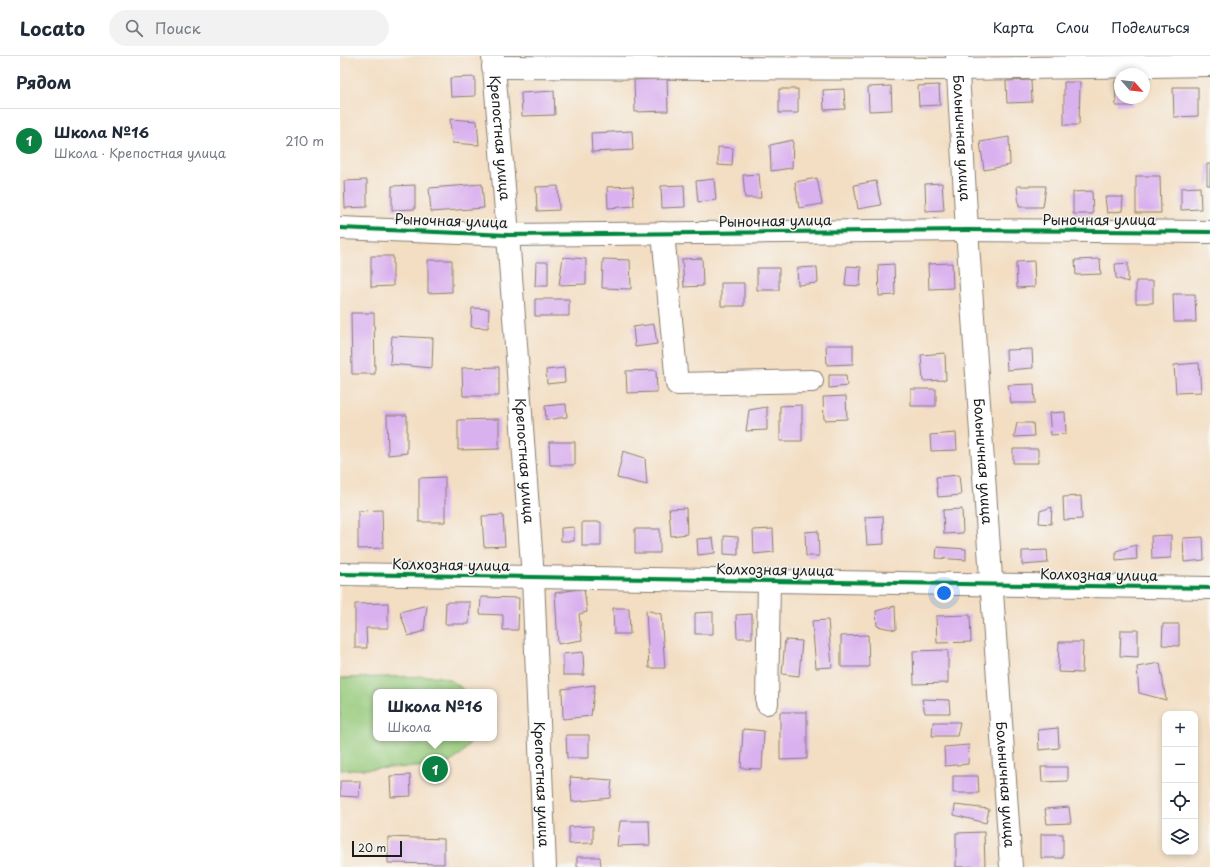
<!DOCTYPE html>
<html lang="ru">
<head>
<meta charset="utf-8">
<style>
  :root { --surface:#fff; --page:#f2f2f3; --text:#1f2937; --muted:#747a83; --line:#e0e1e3; --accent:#0b8043 }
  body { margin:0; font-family:"Playpen Sans",sans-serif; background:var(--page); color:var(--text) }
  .controls { position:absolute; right:12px; bottom:12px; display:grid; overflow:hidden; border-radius:8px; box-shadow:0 2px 6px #0003 }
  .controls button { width:36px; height:36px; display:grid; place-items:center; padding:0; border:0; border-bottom:1px solid var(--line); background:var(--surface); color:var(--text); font:20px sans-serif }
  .compass { position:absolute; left:774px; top:12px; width:36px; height:36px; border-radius:50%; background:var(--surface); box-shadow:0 2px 6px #0003; rotate:117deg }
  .scale { position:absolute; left:12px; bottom:10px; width:50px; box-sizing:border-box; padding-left:4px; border:2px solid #1c1c1c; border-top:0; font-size:11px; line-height:14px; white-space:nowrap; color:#1c1c1c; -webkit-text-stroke:3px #f6f6f2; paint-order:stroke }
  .you { position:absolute; left:604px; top:537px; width:14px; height:14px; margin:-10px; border:3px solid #fff; border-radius:50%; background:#1a73e8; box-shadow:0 0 0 6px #1a73e833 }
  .badge { display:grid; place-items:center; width:26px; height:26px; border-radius:50%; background:var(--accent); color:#fff; font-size:13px; font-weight:700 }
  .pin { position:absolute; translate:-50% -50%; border:2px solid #fff; box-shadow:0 1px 4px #0006 }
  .popup { position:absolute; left:33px; top:633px; width:124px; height:52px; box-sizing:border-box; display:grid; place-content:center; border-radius:8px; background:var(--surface); filter:drop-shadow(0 1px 3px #0005); font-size:13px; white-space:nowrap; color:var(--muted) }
  .popup b { font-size:15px; color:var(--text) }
  .popup::after { content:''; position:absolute; left:50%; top:100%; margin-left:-8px; border:8px solid transparent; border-top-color:var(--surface) }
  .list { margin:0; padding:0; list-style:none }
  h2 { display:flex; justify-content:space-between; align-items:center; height:52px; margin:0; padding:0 16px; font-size:17px }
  h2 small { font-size:13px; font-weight:400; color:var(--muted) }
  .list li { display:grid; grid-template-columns:26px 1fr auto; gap:12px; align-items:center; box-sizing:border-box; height:64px; padding:0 16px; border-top:1px solid var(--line) }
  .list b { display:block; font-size:15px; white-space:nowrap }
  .list p { margin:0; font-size:13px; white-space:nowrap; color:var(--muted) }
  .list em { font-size:13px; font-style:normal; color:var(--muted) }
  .icon { flex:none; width:22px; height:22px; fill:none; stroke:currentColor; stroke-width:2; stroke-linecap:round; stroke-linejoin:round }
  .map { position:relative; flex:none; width:870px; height:811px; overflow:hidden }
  header { display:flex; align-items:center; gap:24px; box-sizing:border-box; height:56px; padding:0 20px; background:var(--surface); border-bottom:1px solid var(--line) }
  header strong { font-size:19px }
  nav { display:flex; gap:22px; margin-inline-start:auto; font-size:14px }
  .search { width:280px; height:36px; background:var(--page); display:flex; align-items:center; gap:10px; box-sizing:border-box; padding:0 14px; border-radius:22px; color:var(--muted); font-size:15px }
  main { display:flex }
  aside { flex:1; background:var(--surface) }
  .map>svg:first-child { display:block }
</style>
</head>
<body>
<header>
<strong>Locato</strong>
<div class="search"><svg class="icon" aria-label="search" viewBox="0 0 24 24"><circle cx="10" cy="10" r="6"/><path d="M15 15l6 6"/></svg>Поиск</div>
<nav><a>Карта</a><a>Слои</a><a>Поделиться</a></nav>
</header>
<main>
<aside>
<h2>Рядом<small></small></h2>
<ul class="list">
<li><span class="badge">1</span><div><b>Школа №16</b><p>Школа · Крепостная улица</p></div><em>210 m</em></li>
</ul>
</aside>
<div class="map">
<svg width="870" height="811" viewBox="0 0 870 811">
  <rect width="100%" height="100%" fill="#f6f6f2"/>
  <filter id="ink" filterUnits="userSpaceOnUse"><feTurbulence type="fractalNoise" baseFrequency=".025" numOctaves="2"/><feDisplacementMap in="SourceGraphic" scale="8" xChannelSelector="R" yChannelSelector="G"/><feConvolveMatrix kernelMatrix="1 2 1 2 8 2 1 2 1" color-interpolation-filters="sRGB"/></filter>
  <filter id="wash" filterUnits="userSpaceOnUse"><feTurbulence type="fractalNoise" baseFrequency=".012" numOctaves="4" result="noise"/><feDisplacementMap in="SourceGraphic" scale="16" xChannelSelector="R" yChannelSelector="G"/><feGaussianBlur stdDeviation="0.9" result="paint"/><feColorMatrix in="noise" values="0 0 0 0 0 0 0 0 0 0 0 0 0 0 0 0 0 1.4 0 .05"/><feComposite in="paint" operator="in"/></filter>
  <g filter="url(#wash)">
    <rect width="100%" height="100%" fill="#f3dec3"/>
    <path fill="#97ca7b" stroke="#5a734c" d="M90 620C104 620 116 625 125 636H36V682H132C125 697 115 706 99 710L0 714V622Z"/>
    <g id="blocks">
      <path fill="#dab1ef" d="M135 21V40L111 41 110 22Z
        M327 22 328 55 295 56 294 24Z
        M691 24 692 46 667 47 666 25Z
        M775 25H780V42H793V50H776Z
        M724 26H740L739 69H724Z
        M599 29 600 49 579 50 578 30Z
        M551 30 552 54 529 55 528 31Z
        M833 31H858V60L834 61Z
        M439 33H458V57H439Z
        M504 33 505 53 484 54 483 34Z
        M214 35 215 59 182 60 181 37Z
        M110 63 137 65 139 89 112 87Z
        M292 75 293 94 252 96 251 77Z
        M669 81 670 109 644 114 640 86Z
        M453 84 452 112 431 115 430 89Z
        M378 91 393 92 392 110 378 109Z
        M867 108H870V129H867Z
        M419 118 421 142H405L403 119Z
        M796 120H820L821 157H796Z
        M477 122 482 148 459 152 455 126Z
        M374 123 376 144 358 146 356 125Z
        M27 124V151L5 152 4 125Z
        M536 125 541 149 518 153 514 129Z
        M602 127 604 154 586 155 585 128Z
        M142 128 144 152 91 156 89 132Z
        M75 129V153L52 154V130Z
        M344 129 345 151 322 152 321 130Z
        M218 130 219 154 197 155 196 131Z
        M293 130 294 150 268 152 267 131Z
        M677 130H706L703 151H679Z
        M860 131 861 153 841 154V132Z
        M752 135 753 158H733V136Z
        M765 141H783L782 155 767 157Z
        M31 200H53V230L31 231Z
        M223 201 246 203V228L219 229Z
        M362 202 363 230 344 231 342 203Z
        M263 203 290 204 291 233 262 232Z
        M760 203 761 218 736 219 735 204Z
        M88 204H112V236L88 237Z
        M694 205 695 231 677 232 676 206Z
        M196 206H208V230H195Z
        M612 207 613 232 589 233 588 208Z
        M788 207V226L776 222 775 208Z
        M554 208 555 239 539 240 538 209Z
        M507 210 521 211 520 230 505 229Z
        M477 211 478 227 458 229 457 212Z
        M417 212H439V234H417Z
        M796 225H813V247H796Z
        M381 227H404V250H381Z
        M833 238H855L856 266H834Z
        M195 243H229V260H195Z
        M132 252 149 253 148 272 131 271Z
        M11 257H34L35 318H12Z
        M314 268 317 288 295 291 293 271Z
        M52 280 93 282 92 312 50 308Z
        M486 289H513V308L487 309Z
        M692 293 693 312 667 314 666 294Z
        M605 297 606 324 583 325 581 299Z
        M859 307 861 336 836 337 834 309Z
        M159 311V340H123L122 312Z
        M224 312 225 326 207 328 206 314Z
        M316 314 317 336 287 337 286 315Z
        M489 319H506L507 330 489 332Z
        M694 328 695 347H671L668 329Z
        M571 333H596V350H571Z
        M506 340 507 363 484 364 483 341Z
        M226 348 227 361 206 364 205 350Z
        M462 349V385H440V350Z
        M427 351V374L406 375 409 354Z
        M725 356 726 378 711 379 709 357Z
        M47 359H67V397L48 399Z
        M159 363V393L118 394V364Z
        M677 367H693L694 380 674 381Z
        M616 377 617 394 591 395 590 379Z
        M209 386H235V409H210Z
        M673 393H698V407H673Z
        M283 395 305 402 307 429 277 422Z
        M619 419 621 439 598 441 596 421Z
        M105 421V466H79V422Z
        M741 440 742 463 724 464 723 441Z
        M712 451 711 468 699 467 700 455Z
        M346 452 347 478 331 480 329 453Z
        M622 453 623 477 604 478 603 454Z
        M42 454 43 492 18 493V455Z
        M163 459 165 490 144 491 142 460Z
        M543 460 544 488 527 489 525 461Z
        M242 466H261V490H242Z
        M234 471V485H221V472Z
        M295 473H320V497H295Z
        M433 473 434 496 414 498 413 474Z
        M478 475 479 500H466L465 476Z
        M831 479V502L812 503 811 480Z
        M384 480 398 481V499L384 498Z
        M863 481 864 504 844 506 843 482Z
        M373 482 375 497 358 499 357 483Z
        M796 489 797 503 776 505V495Z
        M597 491 626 493V504L596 502Z
        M707 494 708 507 682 509V495Z
        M244 532 247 556 239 558 242 584 218 588 215 537Z
        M141 541 179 542 178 574H163V559L140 558Z
        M106 546H130L129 568H105Z
        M48 547V572H26L27 592H15V548Z
        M87 549 84 575 68 580 60 556Z
        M555 550 556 574 537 570 536 555Z
        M273 552H289L290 578H274Z
        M306 554 321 558 325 612H309Z
        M373 556V578H355V557Z
        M412 558V582H397L396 559Z
        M630 559 631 586 597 587 596 560Z
        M488 564 492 611 476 612 472 565Z
        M823 568H839V590L822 589Z
        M781 574H798V601L780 600Z
        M528 579 529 611H501V580Z
        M445 584 462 585 459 620 442 618Z
        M719 586H743L742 617 718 616Z
        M608 594V627L574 628 573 595Z
        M243 596 244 619H223V598Z
        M820 607 826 644 799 637 797 611Z
        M255 629 251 660 223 663 222 633Z
        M582 643 609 644 610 657H585Z
        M440 656H467V703L440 704Z
        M593 666H620L617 680H592Z
        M718 672 719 692 699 694 698 674Z
        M403 673 424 675 422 713 401 712Z
        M226 679H249V702H227Z
        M629 689 628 708 605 710 604 691Z
        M701 711H728V725L702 726Z
        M70 719 71 740 51 741 50 720Z
        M613 720H638L639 737H613Z
        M230 721 272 724 270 742 232 746Z
        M0 725H20L19 741 0 740Z
        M615 749 649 753 646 767 614 759Z
        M729 751 731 767 707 768 705 753Z
        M280 765H309L310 789 277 790Z
        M253 770V787L229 788V771Z
        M644 776 645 810 616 811V777Z
        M701 778H723V802H701Z
        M48 781 104 783V808L48 807Z
        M237 801H260L261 811H237Z"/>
    </g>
  </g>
  <g filter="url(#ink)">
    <use href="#blocks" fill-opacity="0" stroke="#887d70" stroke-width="1"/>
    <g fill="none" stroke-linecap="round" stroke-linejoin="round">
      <defs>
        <g id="minor">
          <path id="s1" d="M153 0 168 179 193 522 205 811"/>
          <path id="s2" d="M617 0 627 174 671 811"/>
          <path d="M153 11 618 13 870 9"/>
          <path d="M0 172 168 179 627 174 870 176"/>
          <path d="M323 177 337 328 472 325"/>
          <path d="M0 518 870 532"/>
          <path d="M427 647 429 525"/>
        </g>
      </defs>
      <use href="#minor" stroke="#887d70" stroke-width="24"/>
      <use href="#minor" stroke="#fff" stroke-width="22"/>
      <defs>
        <path id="cycleway" d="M0 172 168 179 627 174 870 176
          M0 518 870 532"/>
      </defs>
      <use href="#cycleway" stroke="#f6f6f2" stroke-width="6"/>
      <use href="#cycleway" stroke="#00873e" stroke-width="4"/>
    </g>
  </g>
  <g text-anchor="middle" stroke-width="3" stroke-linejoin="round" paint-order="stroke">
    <g font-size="14" fill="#1c1c1c" stroke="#f6f6f2">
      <text dy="5" stroke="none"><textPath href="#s1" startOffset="82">Крепостная улица</textPath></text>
      <text dy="5" stroke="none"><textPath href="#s2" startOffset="82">Больничная улица</textPath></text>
      <text x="759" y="169">Рыночная улица</text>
      <text transform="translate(111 165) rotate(2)" y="5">Рыночная улица</text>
      <text transform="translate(435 165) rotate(-1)" y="5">Рыночная улица</text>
      <text dy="5" stroke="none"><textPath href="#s1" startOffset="406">Крепостная улица</textPath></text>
      <text dy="5" stroke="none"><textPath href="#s2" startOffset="406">Больничная улица</textPath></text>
      <text transform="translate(111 509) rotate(1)" y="5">Колхозная улица</text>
      <text transform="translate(435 514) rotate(1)" y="5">Колхозная улица</text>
      <text transform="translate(759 519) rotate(1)" y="5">Колхозная улица</text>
      <text dy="5" stroke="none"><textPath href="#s1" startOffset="730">Крепостная улица</textPath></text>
      <text dy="5" stroke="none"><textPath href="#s2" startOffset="730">Больничная улица</textPath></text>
    </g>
  </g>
</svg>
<div class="controls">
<button>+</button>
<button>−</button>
<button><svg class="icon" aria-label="locate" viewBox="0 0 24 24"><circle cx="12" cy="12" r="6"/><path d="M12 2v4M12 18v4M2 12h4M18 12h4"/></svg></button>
<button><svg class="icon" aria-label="layers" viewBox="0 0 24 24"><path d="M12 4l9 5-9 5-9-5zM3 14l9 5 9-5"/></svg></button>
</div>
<svg class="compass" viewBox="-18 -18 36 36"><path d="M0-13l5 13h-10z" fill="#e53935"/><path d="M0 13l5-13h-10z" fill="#747a83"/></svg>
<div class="scale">20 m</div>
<div class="you"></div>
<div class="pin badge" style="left:95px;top:713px">1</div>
<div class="popup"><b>Школа №16</b>Школа</div>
</div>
</main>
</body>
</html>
